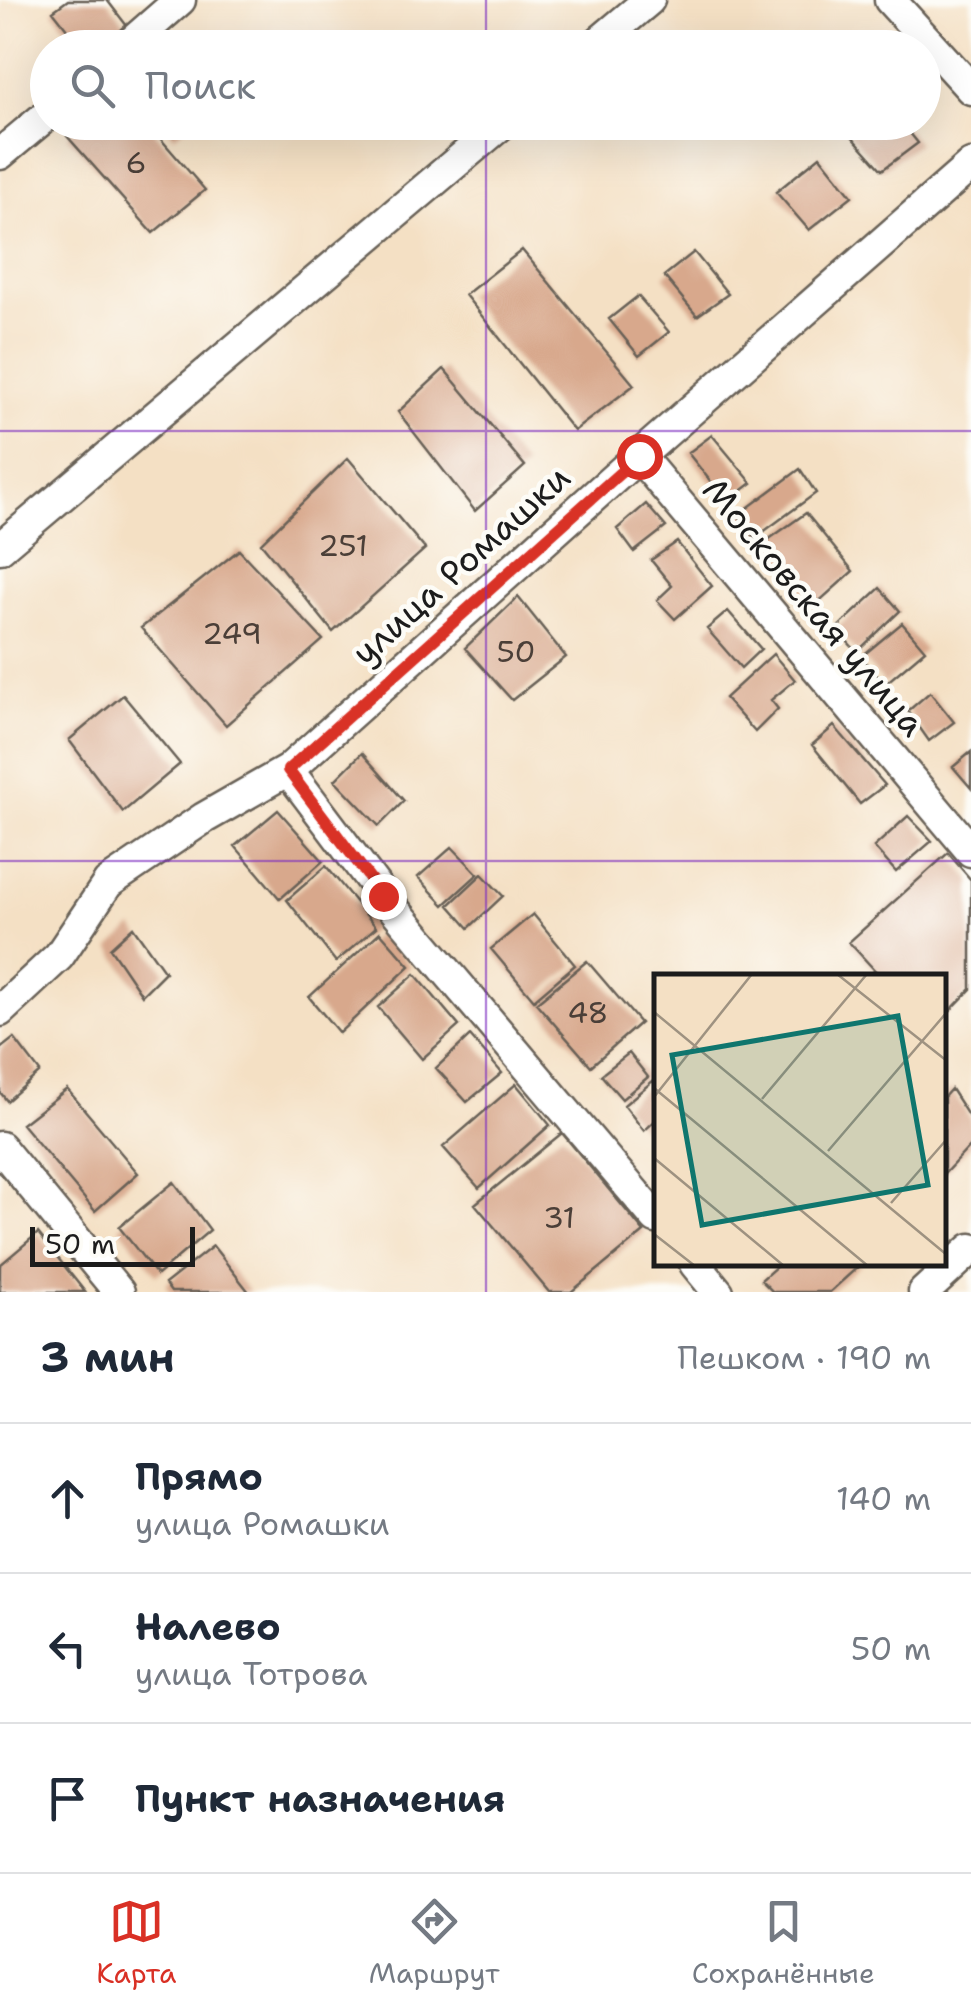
<!DOCTYPE html>
<html lang="ru">
<head>
<meta charset="utf-8">
<style>
  :root { --surface:#fff; --page:#f6f6f7; --text:#1f2937; --muted:#747a83; --line:#e0e1e3; --accent:#d93025 }
  body { margin:0; font-family:"Shantell Sans",sans-serif; background:var(--page); color:var(--text) }
  .scale { position:absolute; left:30px; bottom:25px; width:165px; box-sizing:border-box; padding-left:10px; border:5px solid #1c1c1c; border-top:0; font-size:28px; line-height:35px; white-space:nowrap; color:#1c1c1c; -webkit-text-stroke:8px #fdfcf7; paint-order:stroke }
  .stop { position:absolute; width:30px; height:30px; margin:-22px; border:8px solid #d93025; border-radius:50%; background:#fff }
  .stop.end { background:#d93025; border-color:#fff; box-shadow:0 2px 10px #0008 }
  .list { margin:0; padding:0; list-style:none }
  h2 { display:flex; justify-content:space-between; align-items:center; height:130px; margin:0; padding:0 40px; font-size:42px }
  h2 small { font-size:32px; font-weight:400; color:var(--muted) }
  .list li { display:grid; grid-template-columns:65px 1fr auto; gap:30px; align-items:center; box-sizing:border-box; height:150px; padding:0 40px; border-top:2px solid var(--line) }
  .list b { display:block; font-size:38px; white-space:nowrap }
  .list p { margin:0; font-size:32px; white-space:nowrap; color:var(--muted) }
  .list em { font-size:32px; font-style:normal; color:var(--muted) }
  .icon { flex:none; width:55px; height:55px; fill:none; stroke:currentColor; stroke-width:2; stroke-linecap:round; stroke-linejoin:round }
  .map { position:relative; flex:none; width:971px; height:1292px; overflow:hidden }
  .search { position:absolute; background:var(--surface); box-shadow:0 10px 40px #0002; left:30px; right:30px; top:30px; height:110px; display:flex; align-items:center; gap:25px; box-sizing:border-box; padding:0 35px; border-radius:55px; color:var(--muted); font-size:38px }
  .sheet { height:580px; background:var(--surface) }
  nav { display:flex; justify-content:space-around; align-items:center; box-sizing:border-box; height:140px; border-top:2px solid var(--line); background:var(--surface); font-size:28px; color:var(--muted) }
  nav a { display:grid; justify-items:center; gap:5px }
  nav .on { color:var(--accent) }
  .map>svg:first-child { display:block }
</style>
</head>
<body>
<div class="map">
<svg width="971" height="1292" viewBox="0 0 971 1292">
  <rect width="100%" height="100%" fill="#fdfcf7"/>
  <filter id="ink" filterUnits="userSpaceOnUse"><feTurbulence type="fractalNoise" baseFrequency=".01" numOctaves="2"/><feDisplacementMap in="SourceGraphic" scale="20" xChannelSelector="R" yChannelSelector="G"/><feConvolveMatrix kernelMatrix="1 2 1 2 8 2 1 2 1" color-interpolation-filters="sRGB"/></filter>
  <filter id="wash" filterUnits="userSpaceOnUse"><feTurbulence type="fractalNoise" baseFrequency=".0048" numOctaves="4" result="noise"/><feDisplacementMap in="SourceGraphic" scale="40" xChannelSelector="R" yChannelSelector="G"/><feGaussianBlur stdDeviation="2.25" result="paint"/><feColorMatrix in="noise" values="0 0 0 0 0 0 0 0 0 0 0 0 0 0 0 0 0 1.4 0 .05"/><feComposite in="paint" operator="in"/></filter>
  <g filter="url(#wash)">
    <rect width="100%" height="100%" fill="#f4e0c4"/>
    <g id="blocks">
      <path fill="#d8a88c" d="M68 0H107L127 26 100 48H82L53 11Z
        M83 122H146L205 190 153 233 67 136Z
        M163 122H191L174 136Z
        M862 122H901L918 143 882 170 849 133Z
        M820 156 852 196 809 230 776 192Z
        M522 250 634 385 574 431 465 295Z
        M694 252 728 294 697 316 664 276Z
        M638 296 669 332 639 356 609 319Z
        M444 369 525 466 475 511 398 412Z
        M712 435 752 483 727 502 688 453Z
        M348 458 425 549 333 632 261 543Z
        M800 469 816 493 755 538 738 515Z
        M646 504 666 527 634 552 617 529Z
        M806 513 853 571 814 606 765 542Z
        M677 542 712 586 675 619 657 600 672 586 651 560Z
        M239 550 323 640 226 725 141 628Z
        M880 588 900 611 857 652 836 629Z
        M518 597 566 657 512 700 465 648Z
        M728 611 761 649 741 668 707 629Z
        M902 623 925 650 885 684 861 657Z
        M773 654 795 680 771 700 778 709 755 732 725 698Z
        M930 692 954 722 929 741 908 711Z
        M123 695 180 764 123 812 69 740Z
        M834 726 885 785 860 804 812 745Z
        M971 752V788L953 767Z
        M362 753 404 801 379 826 335 780Z
        M278 810 323 861 280 899 235 846Z
        M908 816 932 841 896 872 874 847Z
        M452 847 478 874 444 905 418 877Z
        M948 853 971 880V989L944 1017V977H881L849 942Z
        M326 866 376 927 336 962 287 900Z
        M482 874 503 896 469 928 449 905Z
        M533 914 575 965 534 1000 491 949Z
        M133 927 165 972 142 995 110 948Z
        M380 932 410 966 339 1033 309 997Z
        M587 961 640 1023 591 1066 536 1003Z
        M415 974 459 1026 422 1059 378 1007Z
        M470 1036 502 1073 467 1102 436 1068Z
        M14 1038 40 1072 7 1101 0 1092V1049Z
        M629 1053 648 1077 622 1099 601 1075Z
        M654 1080 656 1120 644 1131 624 1105Z
        M516 1084 550 1125 479 1188 443 1147Z
        M67 1089 138 1173 95 1211 22 1124Z
        M951 1089 971 1120V1145L944 1174V1097Z
        M562 1133 644 1232 571 1292H549L475 1204Z
        M174 1182 210 1230 157 1275 119 1227Z
        M38 1233 85 1292H0V1265Z
        M213 1246 249 1292H171L165 1284Z
        M779 1264H861L830 1292H773L761 1280Z"/>
    </g>
  </g>
  <g filter="url(#ink)">
    <use href="#blocks" fill-opacity="0" stroke="#686157" stroke-width="2.5"/>
    <g fill="none" stroke-linecap="round" stroke-linejoin="round">
      <defs>
        <path id="minor" d="M890 0 971 89
          M125 48 180 0
          M592 48 649 0
          M0 154 48 114
          M639 456 971 851
          M0 548 504 122
          M288 770 383 896 656 1218
          M0 1011 59 956 108 883 204 818 288 770 639 456 971 165
          M0 1147 119 1292
          M695 1264 718 1292
          M924 1292 971 1249"/>
      </defs>
      <use href="#minor" stroke="#686157" stroke-width="35"/>
      <use href="#minor" stroke="#fff" stroke-width="30"/>
    </g>
  </g>
  <g fill="none" stroke-linecap="round" stroke-linejoin="round" filter="url(#ink)">
    <path stroke="#d93025" stroke-width="12" d="M383 896 288 770 639 456"/>
  </g>
  <path fill="none" stroke="#7b2cbf" stroke-width="2.5" stroke-opacity="0.55" d="M486 0V48M486 122V1292M0 431H971M0 861H971"/>
  <g text-anchor="middle" stroke-width="9" stroke-linejoin="round" paint-order="stroke">
    <g font-size="30" fill="#4b3f38">
      <text x="136" y="173">6</text>
      <text x="343" y="556">251</text>
      <text x="232" y="644">249</text>
      <text x="516" y="662">50</text>
      <text x="588" y="1023">48</text>
      <text x="559" y="1228">31</text>
    </g>
    <g font-size="35" fill="#1c1c1c" stroke="#fdfcf7">
      <text transform="translate(461 565) rotate(-42)" y="12">улица Ромашки</text>
      <text transform="translate(814 607) rotate(50)" y="12">Московская улица</text>
    </g>
  </g>
  <g transform="translate(654 974)">
    <rect width="292" height="292" fill="#f4e0c4"/>
    <path fill="none" stroke="#9e9281" stroke-width="2.5" d="M183 0 293 87M0 38 293 281M0 114 214 292M0 123 98 0M108 125 213 0M174 177 293 38M0 184 130 292M237 229 293 165M0 260 41 292"/>
    <path fill="#0f766e" fill-opacity="0.15" stroke="#0f766e" stroke-width="5" d="M244 42 274 211 48 251 18 81Z"/>
    <rect width="292" height="292" fill="none" stroke="#1c1c1c" stroke-width="5"/>
  </g>
</svg>
<div class="scale">50 m</div>
<div class="stop" style="left:639px;top:456px"></div>
<div class="stop end" style="left:383px;top:896px"></div>
<div class="search"><svg class="icon" aria-label="search" viewBox="0 0 24 24"><circle cx="10" cy="10" r="6"/><path d="M15 15l6 6"/></svg>Поиск</div>
</div>
<section class="sheet">
<h2>3 мин<small>Пешком · 190 m</small></h2>
<ul class="list">
<li><svg class="icon" aria-label="ahead" viewBox="0 0 24 24"><path d="M12 20V5M6 11l6-6 6 6"/></svg><div><b>Прямо</b><p>улица Ромашки</p></div><em>140 m</em></li>
<li><svg class="icon" aria-label="left" viewBox="0 0 24 24"><path d="M17 20v-9H6M10 6l-5 5 5 5"/></svg><div><b>Налево</b><p>улица Тотрова</p></div><em>50 m</em></li>
<li><svg class="icon" aria-label="arrive" viewBox="0 0 24 24"><path d="M6 21V4h12l-3 4 3 4H6"/></svg><div><b>Пункт назначения</b></div></li>
</ul>
</section>
<nav>
<a class="on"><svg class="icon" aria-label="map" viewBox="0 0 24 24"><path d="M3 6l6-2 6 2 6-2v14l-6 2-6-2-6 2zM9 4v14M15 6v14"/></svg>Карта</a>
<a><svg class="icon" aria-label="directions" viewBox="0 0 24 24"><path d="M12 3l9 9-9 9-9-9zM9 14v-3h6M13 9l2 2-2 2"/></svg>Маршрут</a>
<a><svg class="icon" aria-label="saved" viewBox="0 0 24 24"><path d="M7 4h10v16l-5-4-5 4z"/></svg>Сохранённые</a>
</nav>
</body>
</html>
